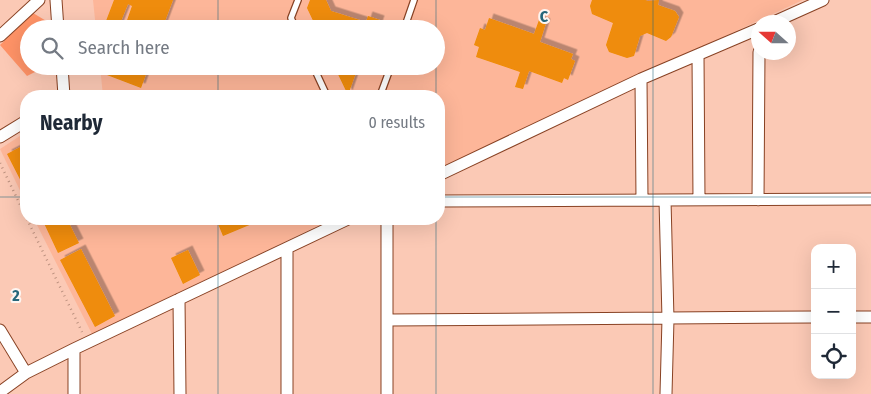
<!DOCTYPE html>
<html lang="en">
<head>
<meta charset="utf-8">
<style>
  :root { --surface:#fff; --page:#f2f2f3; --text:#1f2937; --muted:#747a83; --line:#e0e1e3 }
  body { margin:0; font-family:"Fira Sans Condensed",sans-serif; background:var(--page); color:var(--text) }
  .controls { position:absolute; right:15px; bottom:15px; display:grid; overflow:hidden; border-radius:10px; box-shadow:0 5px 20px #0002 }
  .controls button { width:45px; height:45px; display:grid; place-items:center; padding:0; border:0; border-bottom:1px solid var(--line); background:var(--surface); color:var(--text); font:25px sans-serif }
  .compass { position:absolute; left:751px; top:15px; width:45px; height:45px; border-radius:50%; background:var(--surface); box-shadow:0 5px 20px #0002; rotate:291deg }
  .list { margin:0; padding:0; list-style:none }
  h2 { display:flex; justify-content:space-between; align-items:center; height:65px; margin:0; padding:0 20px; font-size:21px }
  h2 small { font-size:16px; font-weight:400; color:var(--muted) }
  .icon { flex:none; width:28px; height:28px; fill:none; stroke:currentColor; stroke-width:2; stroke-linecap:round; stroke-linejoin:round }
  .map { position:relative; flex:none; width:871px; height:394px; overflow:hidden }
  .search { position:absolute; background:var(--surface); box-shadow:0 5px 20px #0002; left:20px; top:20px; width:425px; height:55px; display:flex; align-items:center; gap:12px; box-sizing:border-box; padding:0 18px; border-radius:28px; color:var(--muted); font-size:19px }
  .panel { position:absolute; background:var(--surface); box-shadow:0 5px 20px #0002; left:20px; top:90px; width:425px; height:135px; border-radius:20px }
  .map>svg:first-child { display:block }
</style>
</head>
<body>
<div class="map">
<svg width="871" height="394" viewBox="0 0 871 394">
  <defs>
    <filter id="shadow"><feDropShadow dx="4.5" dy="-4.5" stdDeviation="0" flood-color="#0004"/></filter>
  </defs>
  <rect width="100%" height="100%" fill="#fbc9b5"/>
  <path fill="#fdb699" d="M93 0H803L439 169V96H103L100 66H436V29H96Z
    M26 132V203L0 149Z
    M34 219H332L92 334Z"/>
  <path fill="#ff9367" d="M33 13 48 22 49 29H29V66H47L27 76 0 45Z"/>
  <path fill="#ef8c07" filter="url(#shadow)" d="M114 0H173L162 29H124L132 6 128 4 119 26 106 21Z
    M310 0H326L331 11 366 22 368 16 380 20 377 29H317L307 8Z
    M592 0H645L648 1 659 0 658 5 675 11 679 17 671 37 666 41 647 33 640 36 634 56 627 58 609 52 606 45 613 23 592 14 590 6Z
    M489 18 534 34 539 20 546 23 540 42 573 54 571 59 575 61 568 80 564 78 562 83 529 71 523 89 515 87 520 72 476 57 479 47 474 45 480 28 485 30Z
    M111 66H149L141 88 107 75Z
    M334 66H363L362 68 358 67 348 95Z
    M26 144V191L7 154Z
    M42 219H67L79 243 58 253Z
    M216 219H264L223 236Z
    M81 249 115 316 95 327 60 260Z
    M188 250 200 275 183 284 171 258Z"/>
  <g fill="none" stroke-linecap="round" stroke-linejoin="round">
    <defs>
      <path id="service" d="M296 29 291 18 298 0
        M404 29 414 0
        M313 66 327 96
        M380 96 391 66"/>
      <path id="minor" d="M56 0 58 29
        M774 22 823 0
        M0 36 39 0
        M698 55 699 200
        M62 66 64 96
        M641 79 642 200
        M0 137 26 121
        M439 175 641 79 758 29
        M665 200 668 319 666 394
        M758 200 759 52
        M439 201 871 199
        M179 299 180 394
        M852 317H871
        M388 320 815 317
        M0 330 26 373
        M74 349V394
        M0 392 26 373 74 349 348 219
        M287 394V249
        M387 394V219"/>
    </defs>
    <use href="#service" stroke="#884224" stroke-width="8"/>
    <use href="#minor" stroke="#884224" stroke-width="13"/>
    <path stroke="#bc917f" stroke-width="2.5" stroke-dasharray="1 4" stroke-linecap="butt" d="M0 163 26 217
      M27 219 82 332"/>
    <use href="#service" stroke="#fff" stroke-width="5.5"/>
    <use href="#minor" stroke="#fff" stroke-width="11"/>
  </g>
  <path fill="none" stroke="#26677b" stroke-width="1" stroke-opacity="0.55" d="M218 0V29M436 0V29M653 0V394M218 66V96M436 66V96M0 197H26M439 197H871M218 219V394M436 219V394"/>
  <g font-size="16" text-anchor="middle" font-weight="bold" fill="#26677b" stroke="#fdf5f1" stroke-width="4" stroke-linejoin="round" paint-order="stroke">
    <text x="544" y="22">C</text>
    <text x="16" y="301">2</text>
  </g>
</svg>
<div class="controls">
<button>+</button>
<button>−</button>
<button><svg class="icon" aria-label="locate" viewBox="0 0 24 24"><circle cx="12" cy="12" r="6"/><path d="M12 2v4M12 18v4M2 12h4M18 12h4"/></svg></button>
</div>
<svg class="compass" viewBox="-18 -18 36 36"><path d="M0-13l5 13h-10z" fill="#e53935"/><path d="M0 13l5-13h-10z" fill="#747a83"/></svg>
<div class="search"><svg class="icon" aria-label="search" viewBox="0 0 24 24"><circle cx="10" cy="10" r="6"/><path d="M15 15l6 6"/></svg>Search here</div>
<section class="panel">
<h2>Nearby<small>0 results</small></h2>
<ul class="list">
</ul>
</section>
</div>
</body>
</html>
